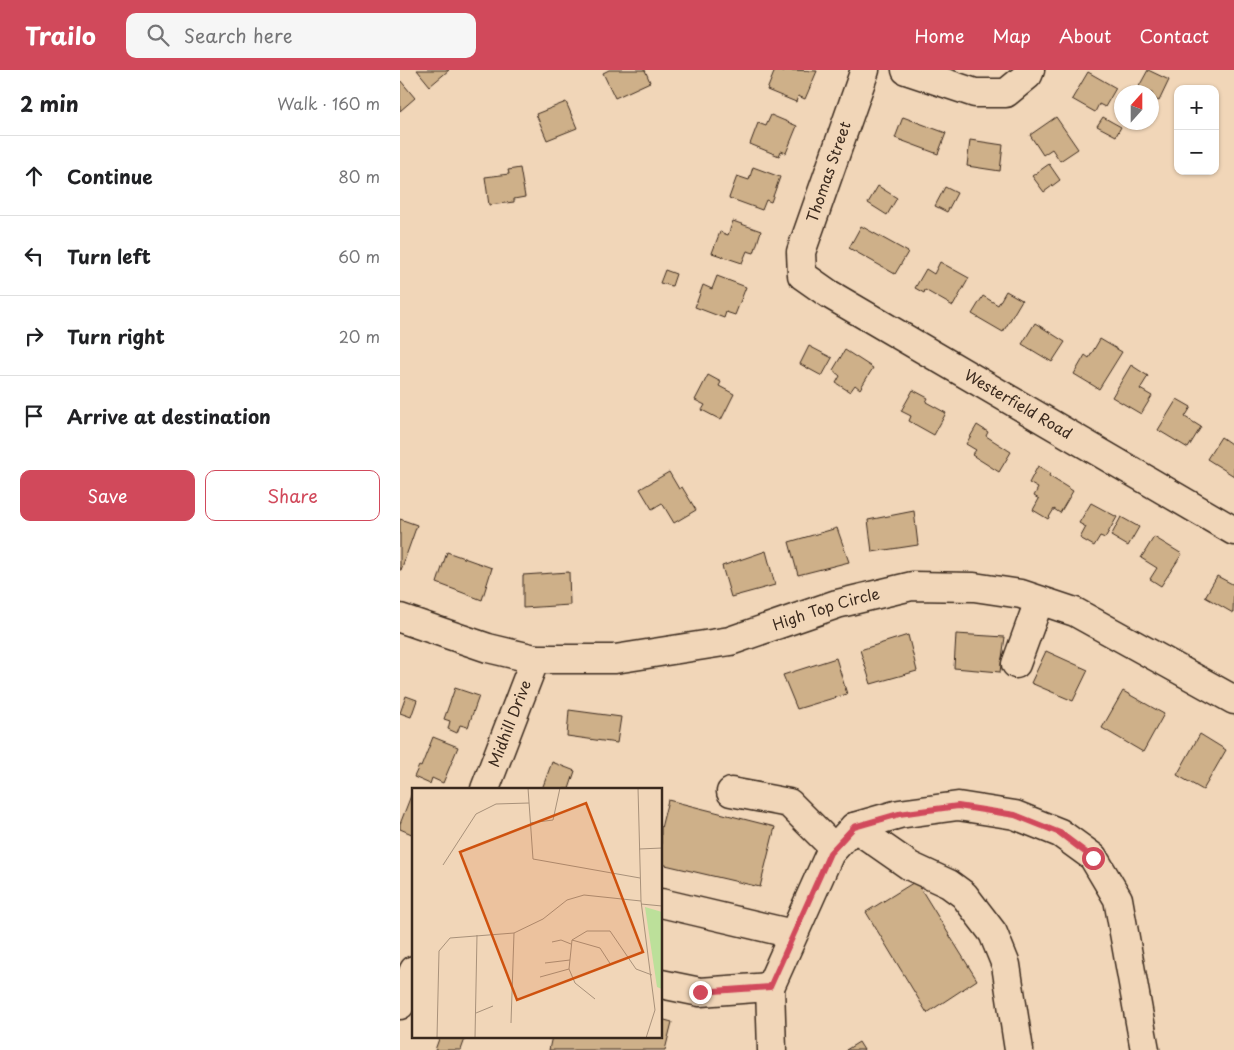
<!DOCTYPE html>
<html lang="en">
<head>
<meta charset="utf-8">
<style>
  :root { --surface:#fff; --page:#f6f6f6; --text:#202124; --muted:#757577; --line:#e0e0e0; --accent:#d1495b }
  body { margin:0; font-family:"Playpen Sans",sans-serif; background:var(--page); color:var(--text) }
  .controls { position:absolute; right:15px; top:15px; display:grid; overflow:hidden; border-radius:10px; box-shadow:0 1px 4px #0004 }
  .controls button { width:45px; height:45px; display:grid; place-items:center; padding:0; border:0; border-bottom:1px solid var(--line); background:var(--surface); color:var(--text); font:25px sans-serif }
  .compass { position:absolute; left:714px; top:15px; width:45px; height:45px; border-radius:50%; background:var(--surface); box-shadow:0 1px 4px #0004; rotate:21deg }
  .stop { position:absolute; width:15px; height:15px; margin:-11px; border:4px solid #d1495b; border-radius:50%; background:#fff }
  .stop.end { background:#d1495b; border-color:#fff; box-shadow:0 1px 5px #0008 }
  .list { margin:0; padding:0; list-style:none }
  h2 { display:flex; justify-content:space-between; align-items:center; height:65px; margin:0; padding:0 20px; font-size:21px }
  h2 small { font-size:16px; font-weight:400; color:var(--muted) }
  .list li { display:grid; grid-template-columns:32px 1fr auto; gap:15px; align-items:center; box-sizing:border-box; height:80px; padding:0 20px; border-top:1px solid var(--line) }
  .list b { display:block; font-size:19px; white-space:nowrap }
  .list em { font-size:16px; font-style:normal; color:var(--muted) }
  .actions { display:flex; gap:10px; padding:15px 20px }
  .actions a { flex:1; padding:11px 0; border:1px solid var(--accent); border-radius:10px; text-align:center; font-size:18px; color:var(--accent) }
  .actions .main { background:var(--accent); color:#fff }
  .icon { flex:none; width:28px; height:28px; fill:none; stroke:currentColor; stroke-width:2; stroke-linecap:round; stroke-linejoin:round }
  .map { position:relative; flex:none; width:834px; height:980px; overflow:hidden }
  header { display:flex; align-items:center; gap:30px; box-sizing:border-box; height:70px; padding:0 25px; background:var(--accent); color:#fff }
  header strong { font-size:24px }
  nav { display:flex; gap:28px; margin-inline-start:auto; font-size:18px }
  .search { width:350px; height:45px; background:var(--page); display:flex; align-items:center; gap:12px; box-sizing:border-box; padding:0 18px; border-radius:10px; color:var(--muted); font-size:19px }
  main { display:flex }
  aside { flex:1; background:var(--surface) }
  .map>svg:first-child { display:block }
</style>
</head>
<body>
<header>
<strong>Trailo</strong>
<div class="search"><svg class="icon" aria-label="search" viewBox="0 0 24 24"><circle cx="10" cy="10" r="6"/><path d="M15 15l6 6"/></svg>Search here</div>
<nav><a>Home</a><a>Map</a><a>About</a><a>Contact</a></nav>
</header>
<main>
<aside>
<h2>2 min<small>Walk · 160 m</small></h2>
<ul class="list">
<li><svg class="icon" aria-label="ahead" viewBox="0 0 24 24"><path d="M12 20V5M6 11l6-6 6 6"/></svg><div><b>Continue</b></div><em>80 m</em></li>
<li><svg class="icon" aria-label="left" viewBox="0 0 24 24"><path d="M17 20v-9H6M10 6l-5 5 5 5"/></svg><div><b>Turn left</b></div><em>60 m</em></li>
<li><svg class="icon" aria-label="right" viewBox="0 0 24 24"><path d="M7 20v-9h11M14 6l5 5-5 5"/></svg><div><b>Turn right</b></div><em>20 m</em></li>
<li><svg class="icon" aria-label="arrive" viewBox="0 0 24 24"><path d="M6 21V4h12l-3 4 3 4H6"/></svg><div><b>Arrive at destination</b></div></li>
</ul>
<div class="actions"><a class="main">Save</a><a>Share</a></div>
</aside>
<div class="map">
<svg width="834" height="980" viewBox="0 0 834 980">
  <rect width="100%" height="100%" fill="#f1d6b8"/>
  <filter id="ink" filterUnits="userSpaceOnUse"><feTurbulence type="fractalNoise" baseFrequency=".02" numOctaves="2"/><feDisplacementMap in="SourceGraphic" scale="10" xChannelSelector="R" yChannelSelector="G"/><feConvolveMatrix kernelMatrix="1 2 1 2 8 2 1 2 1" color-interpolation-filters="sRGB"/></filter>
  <g filter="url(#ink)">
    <path fill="#ceb089" stroke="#3b2a1e" d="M17 0H49L30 16Z
      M209 0H245L250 12 215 28 203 3Z
      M375 0 383 2 384 0 417 1 405 29 398 26 396 32 367 20Z
      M748 0 769 10 759 31 752 28V22H741L737 20Z
      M688 2 716 18 705 37 699 34 695 42 672 29Z
      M0 10 15 28 0 41Z
      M166 32 177 58 147 70 136 44Z
      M371 45 397 56 386 83 381 81 379 86 350 74 358 53 366 56Z
      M503 47 546 63 538 84 495 68Z
      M656 47 678 79 660 91 652 79 643 85 630 65Z
      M703 47 721 57 716 66 697 56Z
      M570 70 603 75 600 101 567 96Z
      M649 94 660 110 644 122 632 106Z
      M353 97 380 107 371 132 366 130 362 140 329 128 337 106 349 110Z
      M120 98 125 127 114 129V132L89 135 85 107 109 104 108 100Z
      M478 116 497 128 487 145 468 133Z
      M545 117 557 123 547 142 535 136Z
      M333 151 361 161 354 183 347 181 342 193 312 183 320 162 328 165Z
      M461 156 508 182 495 204 449 178Z
      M540 192 569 208 553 236 525 220 524 223 515 218 526 199 534 204Z
      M265 200 276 204 272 216 260 213Z
      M317 206 346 217 335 245 326 242 324 248 295 237 303 215 312 219Z
      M606 221 622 230 603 262 572 244 583 226 598 235Z
      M635 253 665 272 652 292 622 274Z
      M700 269 722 282 699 319 674 304 685 285 689 288Z
      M409 276 432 288 422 306 400 294Z
      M445 280 473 298 460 319 455 315 450 322 436 313 440 306 433 300Z
      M731 295 748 306 740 319 752 326 741 344 712 327Z
      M308 305 321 312 319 316 334 324 321 350 302 340 305 335 295 330Z
      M513 320 528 328 526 332 546 343 534 365 509 351 511 346 501 341Z
      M777 329 791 337 785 347 801 357 788 378 758 360Z
      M577 355 588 362 586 366 611 382 599 402 572 385 576 380 566 374Z
      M821 367 834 376V406L807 389Z
      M638 396 650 403 649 406 673 421 660 443 654 439 648 449 633 440 639 429 634 426 638 418 629 413Z
      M269 402 279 419 282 417 296 440 274 453 262 433 252 439 240 419Z
      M691 433 717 447 705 468 700 466 694 476 680 468 686 457 679 453Z
      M514 441 518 475 472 482 468 450Z
      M721 447 739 457 728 476 711 466Z
      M0 449 17 455 1 500H0Z
      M437 458 449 492 398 505 389 472Z
      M754 467 782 484 761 516 750 509 757 498 741 488Z
      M366 481 375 515 331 527 322 496Z
      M47 482 92 498 82 530 37 513Z
      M169 502 170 535 123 538V505Z
      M817 506 834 515 833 543 805 527Z
      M556 564 605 567 600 602 554 598Z
      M508 565 517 601 471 614 460 580Z
      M646 581 688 600 673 631 631 613Z
      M436 588 447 624 397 639 383 605Z
      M55 618 79 626 68 657 60 655 57 663 48 659 50 651 44 649Z
      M723 621 764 644 743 682 702 658Z
      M6 626 17 630 11 647 0 643Z
      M169 640 221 647 217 673 167 666Z
      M800 664 826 680 803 720 777 705Z
      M33 667 58 677 43 713 32 708 30 714 14 707 19 696 21 697Z
      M152 692 175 701 169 719H142Z
      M12 723 14 724V765L0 759V754Z
      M268 730 375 757 360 817 261 794V758Z
      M516 811 577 910 527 943 466 842Z
      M261 949 272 952 265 980H149L152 966H261Z
      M40 966H66L61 980H35Z
      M459 972 464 980H446Z"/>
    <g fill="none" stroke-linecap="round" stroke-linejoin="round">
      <defs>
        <g id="minor">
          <path id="s1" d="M465 0 401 182 402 205 429 224 834 461"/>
          <path d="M506 0 575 23H606L628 5 630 0"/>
          <path id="s2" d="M0 548 88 578 135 589H215L330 571 437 534 512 516 574 517 621 524 675 542 834 630"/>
          <path d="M616 594 639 531"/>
          <path id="s3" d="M85 719 135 589"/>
          <path d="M331 722 389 733 434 778"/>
          <path d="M454 757 510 796 549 814 564 825 593 863 606 895 619 980"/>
          <path d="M261 833 393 864"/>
          <path d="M261 914 300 922 370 917"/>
          <path d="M0 935 14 900"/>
          <path d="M372 980 370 917 430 783 454 757 499 744 558 736 615 745 660 763 693 787 718 829 745 980"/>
        </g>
      </defs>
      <use href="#minor" stroke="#3b2a1e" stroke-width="31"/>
      <use href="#minor" stroke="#f1d6b8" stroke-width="28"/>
    </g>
  </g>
  <g fill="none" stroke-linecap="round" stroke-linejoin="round" filter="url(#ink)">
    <path stroke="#d1495b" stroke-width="6" d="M300 922 370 917 430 783 454 757 499 744 558 736 615 745 660 763 693 788"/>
  </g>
  <g text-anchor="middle" stroke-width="4.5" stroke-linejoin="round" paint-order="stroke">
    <g font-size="15" fill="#3b2a1e" stroke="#f1d6b8">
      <text transform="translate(429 102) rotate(-71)" y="5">Thomas Street</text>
      <text dy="5" stroke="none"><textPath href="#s1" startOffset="468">Westerfield Road</textPath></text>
      <text dy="5" stroke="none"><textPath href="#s2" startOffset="439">High Top Circle</textPath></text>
      <text dy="5" stroke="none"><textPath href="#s3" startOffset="70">Midhill Drive</textPath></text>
    </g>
  </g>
  <g transform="translate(12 718)">
    <rect width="250" height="250" fill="#f1d6b8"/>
    <path d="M233 119 250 124V201L245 199Z" fill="#bce09a"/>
    <path fill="none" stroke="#a8917a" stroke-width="1" d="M116 0 121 71 228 90M226 0 229 113 243 222 234 250M118 35 141 32 148 0M227 61 250 60M31 77 64 26 84 16 117 15M229 116 250 118M160 152 188 160 199 177M140 154 149 152 159 156M133 175 158 172M128 189 157 181M183 211 163 195 157 181 160 152 175 143H198L224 181 240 187M64 225 81 218M99 235 102 145M25 250 27 163 38 150 102 145 131 131 155 112 172 107 229 113M63 250 65 147"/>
    <path fill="#ce520f" fill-opacity="0.15" stroke="#ce520f" stroke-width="2.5" d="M174 15 231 164 105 212 48 64Z"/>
    <rect width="250" height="250" fill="none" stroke="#3b2a1e" stroke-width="2.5"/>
  </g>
</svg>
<div class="controls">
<button>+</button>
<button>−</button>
</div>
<svg class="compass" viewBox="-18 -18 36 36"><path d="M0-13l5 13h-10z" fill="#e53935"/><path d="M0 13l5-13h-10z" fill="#757577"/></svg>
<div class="stop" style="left:693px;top:788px"></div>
<div class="stop end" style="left:300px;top:922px"></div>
</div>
</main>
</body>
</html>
